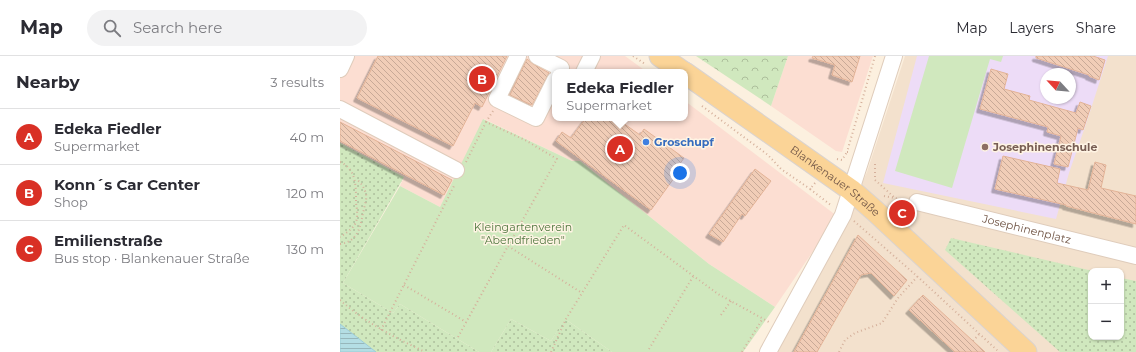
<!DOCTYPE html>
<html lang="en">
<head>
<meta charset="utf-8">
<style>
  :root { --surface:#fff; --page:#f2f2f3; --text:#2b2b33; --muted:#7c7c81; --line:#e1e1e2; --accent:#d93025 }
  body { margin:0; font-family:Montserrat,sans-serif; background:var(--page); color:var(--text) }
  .controls { position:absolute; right:12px; bottom:12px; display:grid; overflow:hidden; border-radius:8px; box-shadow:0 1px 3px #0004 }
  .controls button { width:36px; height:36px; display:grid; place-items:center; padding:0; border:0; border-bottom:1px solid var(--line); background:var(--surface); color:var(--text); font:20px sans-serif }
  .compass { position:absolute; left:700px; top:12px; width:36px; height:36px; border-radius:50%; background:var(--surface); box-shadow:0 1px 3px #0004; rotate:296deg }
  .you { position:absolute; left:340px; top:117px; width:14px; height:14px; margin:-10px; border:3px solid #fff; border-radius:50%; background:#1a73e8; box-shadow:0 0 0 6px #1a73e833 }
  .badge { display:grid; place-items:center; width:26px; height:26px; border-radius:50%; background:var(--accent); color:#fff; font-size:13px; font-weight:700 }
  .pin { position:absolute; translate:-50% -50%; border:2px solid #fff; box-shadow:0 1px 4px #0006 }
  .popup { position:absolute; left:212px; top:13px; width:136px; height:52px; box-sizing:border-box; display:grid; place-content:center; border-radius:8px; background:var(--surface); filter:drop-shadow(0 1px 3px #0005); font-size:13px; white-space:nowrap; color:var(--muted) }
  .popup b { font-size:15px; color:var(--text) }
  .popup::after { content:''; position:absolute; left:50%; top:100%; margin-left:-8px; border:8px solid transparent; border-top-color:var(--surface) }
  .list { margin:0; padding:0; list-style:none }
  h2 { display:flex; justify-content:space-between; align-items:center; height:52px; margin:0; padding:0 16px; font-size:17px }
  h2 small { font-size:13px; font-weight:400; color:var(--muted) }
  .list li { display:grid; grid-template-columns:26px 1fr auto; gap:12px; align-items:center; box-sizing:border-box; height:56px; padding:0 16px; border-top:1px solid var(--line) }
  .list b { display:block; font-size:15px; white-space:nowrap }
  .list p { margin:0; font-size:13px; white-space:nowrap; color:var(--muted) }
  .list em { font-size:13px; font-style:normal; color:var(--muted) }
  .icon { flex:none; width:22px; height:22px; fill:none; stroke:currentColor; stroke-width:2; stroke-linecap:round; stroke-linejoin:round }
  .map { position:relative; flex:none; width:796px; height:296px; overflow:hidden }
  header { display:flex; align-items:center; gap:24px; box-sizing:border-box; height:56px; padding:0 20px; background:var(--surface); border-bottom:1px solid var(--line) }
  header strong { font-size:19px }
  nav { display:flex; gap:22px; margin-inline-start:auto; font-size:14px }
  .search { width:280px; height:36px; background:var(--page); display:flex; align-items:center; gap:10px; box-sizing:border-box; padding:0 14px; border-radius:22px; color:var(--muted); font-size:15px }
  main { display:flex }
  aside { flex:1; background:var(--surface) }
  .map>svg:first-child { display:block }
</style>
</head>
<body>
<header>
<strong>Map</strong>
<div class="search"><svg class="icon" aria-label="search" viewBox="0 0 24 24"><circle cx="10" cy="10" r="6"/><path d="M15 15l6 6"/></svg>Search here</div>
<nav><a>Map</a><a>Layers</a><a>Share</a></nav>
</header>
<main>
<aside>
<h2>Nearby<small>3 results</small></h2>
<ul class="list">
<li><span class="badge">A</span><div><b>Edeka Fiedler</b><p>Supermarket</p></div><em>40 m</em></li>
<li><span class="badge">B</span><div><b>Konn´s Car Center</b><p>Shop</p></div><em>120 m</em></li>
<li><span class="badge">C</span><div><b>Emilienstraße</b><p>Bus stop · Blankenauer Straße</p></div><em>130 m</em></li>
</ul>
</aside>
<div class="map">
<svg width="796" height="296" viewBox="0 0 796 296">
  <defs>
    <pattern id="forest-crowns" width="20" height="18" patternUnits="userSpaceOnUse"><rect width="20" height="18" fill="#d0e8be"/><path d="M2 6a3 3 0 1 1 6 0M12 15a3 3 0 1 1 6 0" fill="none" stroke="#adbf9c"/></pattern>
    <pattern id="park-dots" width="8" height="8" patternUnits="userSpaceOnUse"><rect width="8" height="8" fill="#d0e8be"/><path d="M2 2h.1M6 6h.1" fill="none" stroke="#adbf9c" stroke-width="1.8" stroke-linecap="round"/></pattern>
    <pattern id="water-rules" width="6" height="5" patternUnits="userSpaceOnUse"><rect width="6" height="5" fill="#b4dee4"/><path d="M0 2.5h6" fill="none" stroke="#97b7bb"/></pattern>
    <pattern id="building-back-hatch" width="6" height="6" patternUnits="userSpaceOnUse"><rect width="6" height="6" fill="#f1cdb7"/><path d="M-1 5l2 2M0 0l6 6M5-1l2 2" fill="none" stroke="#c8a997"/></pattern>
    <filter id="shadow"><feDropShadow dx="-3.5" dy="3.5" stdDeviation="0" flood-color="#0004"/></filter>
  </defs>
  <rect width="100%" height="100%" fill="#fcf0df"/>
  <path fill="#f3e1cd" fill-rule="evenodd" d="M565 0H796V296H435L507 162 527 116ZM706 18H730V42H706ZM751 215H781V281H751Z"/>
  <path fill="#fcded2" d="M0 0H285L307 16H215V62H345V45L497 160 435 251 369 208 240 105H232L144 63 100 151 60 130 64 121 0 87Z
    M448 0H533L502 96 496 95 431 50Z"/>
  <path fill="#eddcf7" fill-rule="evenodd" d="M577 0H768L747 65 729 117 716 163 543 127ZM706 18H730V42H706Z"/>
  <path fill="#d0e8be" d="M589 0H663L661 6 650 3 612 132 555 115Z
    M143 63 232 105H240L369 208 435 251 403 296H272L228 265 224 264 211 285 171 263 151 296H139L60 248 53 257 3 227 60 130 100 151Z"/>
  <path fill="url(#forest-crowns)" d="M356 0H448L431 50Z"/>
  <path fill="url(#park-dots)" d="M0 87 64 121 3 227 53 257 60 248 139 296H36L0 268Z
    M611 182 753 215H751V281H781V222L796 225V296H720L605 194Z
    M171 263 211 285 224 263 228 265 272 296H151Z"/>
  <path fill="url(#water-rules)" stroke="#9bcdd6" d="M0 268 36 296H0Z"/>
  <path fill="url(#building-back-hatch)" stroke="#e3b397" filter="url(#shadow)" d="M38 0H167L142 51 135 47 113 90 17 42Z
    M473 0H520L512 26 492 19 495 9 472 2Z
    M696 0H753L765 4 759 24 749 20V19L696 2Z
    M187 3 193 8 209 17 192 49 170 39Z
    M651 13 668 18 664 33 690 40 689 44 736 57 740 46 751 50 743 74 738 72 728 111 714 108 721 80 707 76 708 71 640 53Z
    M246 62H276L300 79 304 73 344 102 339 109 342 111 311 154 216 85 222 76 231 82Z
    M0 66 112 124 104 139 0 85Z
    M663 100 720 113 717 127 748 134 755 106 766 109 761 132 796 140V168L726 150V149L655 133Z
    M415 113 431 125 405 160 402 158 383 186 369 178Z
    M518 179 567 224 554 240 531 217 521 219 477 296H454Z
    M583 239 633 285 645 296H615L569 254Z"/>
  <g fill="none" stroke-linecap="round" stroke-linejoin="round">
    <defs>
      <g id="minor">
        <path d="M178 0 157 43 196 62 215 24"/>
        <path d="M197 0 221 12 219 16"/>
        <path d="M0 13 6 0"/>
        <path d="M244 16 252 0"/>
        <path d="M0 53 116 114"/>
        <path id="s1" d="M577 146 796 200"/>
        <path d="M428 296 503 159 554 0"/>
      </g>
      <g id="major">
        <path d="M320 0 343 16"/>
        <path id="s2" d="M345 17 511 134 535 155 686 296"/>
      </g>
    </defs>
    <use href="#minor" stroke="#dfccbb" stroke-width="18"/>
    <use href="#major" stroke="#dad3cf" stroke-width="23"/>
    <path stroke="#d5b09b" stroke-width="2" stroke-dasharray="1 3" stroke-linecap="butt" d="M293 0 305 8
      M362 50 428 99 441 113 470 133
      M146 66 153 55
      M508 96H507L535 0
      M497 103 502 104 507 96
      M0 106C17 113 16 132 16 147 17 153 18 160 16 166 13 173 6 177 0 181
      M126 106 146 66 185 84 217 103 168 190
      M535 108V124L555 142
      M475 127 470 133 492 150
      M544 140 565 144
      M514 165 578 221 659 296
      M0 188C20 185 20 169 24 153 25 147 28 141 25 135 23 129 20 126 16 123
      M64 229 126 266
      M0 244C26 267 54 281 85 296
      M381 259 391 245
      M41 274 115 128
      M118 281 168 190 242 237
      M633 285 640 277
      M309 293 354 219
      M211 296 226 263 284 169 378 238 429 266
      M402 296 423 262
      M499 296 505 284 515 277 542 267 558 242 577 221"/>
    <use href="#minor" stroke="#fff" stroke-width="16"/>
    <use href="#major" stroke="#fbd497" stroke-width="21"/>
  </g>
  <circle fill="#3f7fe0" stroke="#fff4e4" stroke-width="1.5" cx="306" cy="86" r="4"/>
  <circle fill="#8d6e63" stroke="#fff4e4" stroke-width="1.5" cx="645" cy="91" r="4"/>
  <g text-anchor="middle" stroke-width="3" stroke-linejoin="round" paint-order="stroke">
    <g font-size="11" font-weight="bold" fill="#366cbe" stroke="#fff4e4" text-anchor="start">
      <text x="314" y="90">Groschupf</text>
    </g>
    <g font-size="11" font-weight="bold" fill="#785e54" stroke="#fff4e4" text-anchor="start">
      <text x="653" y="95">Josephinenschule</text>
    </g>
    <g font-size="11" fill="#715647" stroke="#fff4e4">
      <text dy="4" stroke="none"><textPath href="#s2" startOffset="185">Blankenauer Straße</textPath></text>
      <text dy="4" stroke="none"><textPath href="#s1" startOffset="113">Josephinenplatz</textPath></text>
    </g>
    <g font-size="11" fill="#517840" stroke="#fff4e4">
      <text x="183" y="175">Kleingartenverein<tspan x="183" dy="13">"Abendfrieden"</tspan></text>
    </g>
  </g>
</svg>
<div class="controls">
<button>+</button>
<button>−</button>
</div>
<svg class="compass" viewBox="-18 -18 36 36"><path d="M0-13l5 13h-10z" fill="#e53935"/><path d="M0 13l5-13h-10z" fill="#7c7c81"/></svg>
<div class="you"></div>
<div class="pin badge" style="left:280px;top:93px">A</div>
<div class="popup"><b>Edeka Fiedler</b>Supermarket</div>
<div class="pin badge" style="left:142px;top:23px">B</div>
<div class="pin badge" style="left:562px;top:157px">C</div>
</div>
</main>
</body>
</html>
